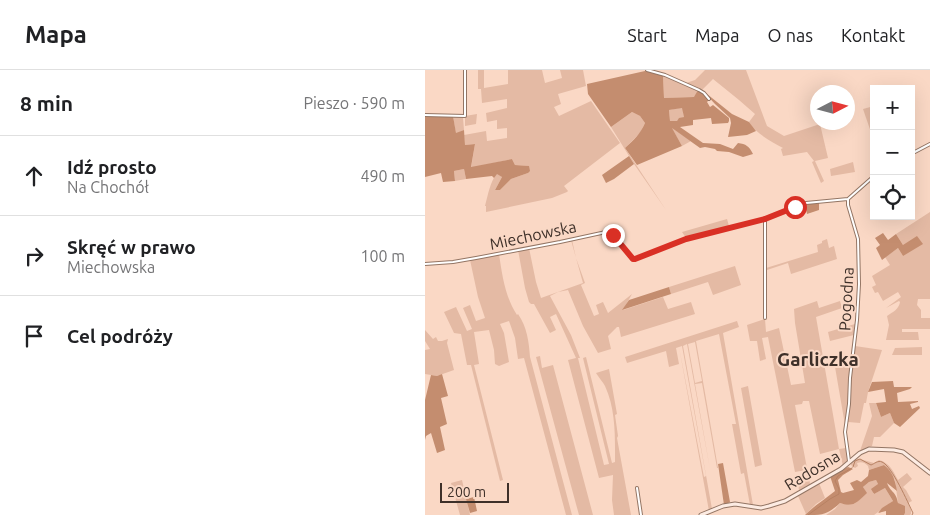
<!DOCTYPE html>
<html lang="pl">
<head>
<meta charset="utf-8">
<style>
  :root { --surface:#fff; --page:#f6f6f6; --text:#202124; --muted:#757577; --line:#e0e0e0 }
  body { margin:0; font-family:Ubuntu,sans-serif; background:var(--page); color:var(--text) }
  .controls { position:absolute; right:15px; top:15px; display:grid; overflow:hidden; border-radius:0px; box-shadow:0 5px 20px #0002 }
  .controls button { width:45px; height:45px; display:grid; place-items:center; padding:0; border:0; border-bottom:1px solid var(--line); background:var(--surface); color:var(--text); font:25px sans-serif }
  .compass { position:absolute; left:385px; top:15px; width:45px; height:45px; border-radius:50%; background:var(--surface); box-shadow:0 5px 20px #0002; rotate:84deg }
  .scale { position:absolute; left:15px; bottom:12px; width:69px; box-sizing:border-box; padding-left:5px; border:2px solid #3e3029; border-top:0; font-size:14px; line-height:18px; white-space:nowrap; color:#3e3029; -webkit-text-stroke:4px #fad8c5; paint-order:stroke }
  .stop { position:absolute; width:15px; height:15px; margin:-11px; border:4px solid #d93025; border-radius:50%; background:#fff }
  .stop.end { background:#d93025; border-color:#fff; box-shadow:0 1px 5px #0008 }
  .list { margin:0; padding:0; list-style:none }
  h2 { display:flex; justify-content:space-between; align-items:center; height:65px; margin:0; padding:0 20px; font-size:21px }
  h2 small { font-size:16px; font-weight:400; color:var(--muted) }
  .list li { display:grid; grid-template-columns:32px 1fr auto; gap:15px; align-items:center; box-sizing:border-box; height:80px; padding:0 20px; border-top:1px solid var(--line) }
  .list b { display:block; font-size:19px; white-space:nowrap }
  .list p { margin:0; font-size:16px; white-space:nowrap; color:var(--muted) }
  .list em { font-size:16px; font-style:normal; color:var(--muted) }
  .icon { flex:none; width:28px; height:28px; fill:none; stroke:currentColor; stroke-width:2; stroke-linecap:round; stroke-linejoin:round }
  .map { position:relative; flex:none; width:505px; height:445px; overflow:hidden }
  header { display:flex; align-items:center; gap:30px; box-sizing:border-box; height:70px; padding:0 25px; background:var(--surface); border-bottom:1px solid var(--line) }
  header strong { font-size:24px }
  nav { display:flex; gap:28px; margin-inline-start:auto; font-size:18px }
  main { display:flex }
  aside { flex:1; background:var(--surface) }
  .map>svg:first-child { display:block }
</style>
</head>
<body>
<header>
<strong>Mapa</strong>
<nav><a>Start</a><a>Mapa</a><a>O nas</a><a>Kontakt</a></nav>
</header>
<main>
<aside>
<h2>8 min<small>Pieszo · 590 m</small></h2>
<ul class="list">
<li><svg class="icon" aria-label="ahead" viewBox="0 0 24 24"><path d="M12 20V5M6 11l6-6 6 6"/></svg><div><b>Idź prosto</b><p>Na Chochół</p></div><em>490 m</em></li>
<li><svg class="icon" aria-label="right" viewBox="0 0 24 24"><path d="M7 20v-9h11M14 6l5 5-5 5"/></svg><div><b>Skręć w prawo</b><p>Miechowska</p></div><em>100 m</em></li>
<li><svg class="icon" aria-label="arrive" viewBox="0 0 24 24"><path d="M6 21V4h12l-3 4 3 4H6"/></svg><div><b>Cel podróży</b></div></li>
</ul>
</aside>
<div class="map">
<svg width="505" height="445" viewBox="0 0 505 445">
  <rect width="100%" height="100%" fill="#fad8c5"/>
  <path fill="#e4baa4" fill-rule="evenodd" d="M53 0H59V18L83 14V0H117L120 13 137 8 135 0H158L161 16 133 24 136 34 129 37 134 46 166 31 195 73 139 116 143 121 142 122 127 128 61 142V136H60C63 125 65 112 72 103L77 107 70 120H75L86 109 103 103V96L90 95 87 89 46 98 50 74 40 75 39 65 61 61 62 71 82 68V58L72 59V50L62 52 61 43 82 38V29L57 33 56 19H53Z
    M280 0H321L342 56 359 66 395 54 403 88 390 91 399 111 396 113 387 92 389 91 382 82 358 86 356 79 358 78C346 71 331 64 324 52L330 44 314 30 288 9 277 20 261 13 270 10Z
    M238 6 244 7 273 20 270 27 239 28Z
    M449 36V71L438 39Z
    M258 37 259 47 252 51H245L244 40Z
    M207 42 215 46 220 53 215 63 200 78 241 140 209 94 186 57Z
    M52 44 51 54 40 56V46Z
    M28 46H35L38 48 39 60 31 64Z
    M246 57 266 71 257 76Z
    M428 92 430 102 406 106 405 99Z
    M39 99 41 109 30 111 29 101Z
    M505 142V229H493L492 235 496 240V248H505V259H477V262H493L494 270H461L464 255 462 246C468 242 474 239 475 232L474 231 461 238 476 227 473 222 458 231 453 222 450 223 447 217 451 215 447 206 465 195 460 187 473 178 478 186V175L471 164Z
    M302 149 304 156 261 168 257 162Z
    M402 169 404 178 409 176 412 189 366 204 363 193 342 200 341 198 393 182 392 175 397 173V171Z
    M146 170H147L151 188 160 213 156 215 169 246 174 244 171 235 178 232 183 243 207 224 198 240 238 227 243 239 266 232 270 244 196 267 194 257H192L183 266 186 279 173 283 158 256 143 220 133 222 125 226 146 265 155 288H153L179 395 184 394 158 288 161 287 187 393 190 392C190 367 191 340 180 316 178 312 174 308 171 303L184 299 192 344 190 345 193 366 192 368 206 445H189L187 430 188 405 174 408 143 290 151 288 131 244 125 247 131 260 125 263 109 234H106L104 232 100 218 93 180 104 178 111 212 116 228 158 213Z
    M74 184C77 204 80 227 92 245L93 244C102 257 104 272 105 287L147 445H141L99 288 93 289 90 268 84 251 75 254 79 263 84 292 74 296 70 294 69 280 64 260 49 262 54 294 49 295 78 410 75 411 46 295H42L36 264 29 263 19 242 31 237 42 261 47 259 38 238 45 235 51 251 60 248 53 227 45 190Z
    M310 196 316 215 288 225 283 212 246 224 244 217Z
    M392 231 394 238 415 231 417 238 391 247 414 379 421 378C423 386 426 391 418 396L414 379 395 384 384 331H378L377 334 370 335 385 414 374 420 372 410 382 408 381 400 370 402 343 267 337 268 341 289 335 291 332 271H325L322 255 340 249 341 262 354 258 366 315 380 313 370 253 369 239Z
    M312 251 314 257 298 263 328 435H325L319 403 316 404 307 354H311L294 264 271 271 293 398H292L277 313 270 314 285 399 262 274 258 276 287 439 284 441 254 277 251 278 254 294 244 297 241 281 202 293 200 287ZM270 272 277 311 270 313 263 274ZM257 276 281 406 279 407 254 277Z
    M430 254 429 265 405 271 403 262Z
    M0 260 8 269 11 267 13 271H17L23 269 22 273 29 300 12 306 0 304V280L5 279 0 271Z
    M430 276 457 280 443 322 441 333H439L435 353 423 352 426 311Z
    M497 277V285H467L470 278Z
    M115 286 117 298 128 295 168 445H154L111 287Z
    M425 295 423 334 420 355 410 297Z
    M323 316 337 395 330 397 316 318Z
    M444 333H451L456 347 465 343 469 353 455 367H449L447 376 444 377 435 381 447 346Z
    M431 388 449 393 454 390C465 393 468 401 473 410L482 403 487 409 478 417 481 420 487 431 483 433 486 440V444L485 445H479L480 443 473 433 470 410 459 395 444 400 443 396C440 393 437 391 432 393L433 396 430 398 426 395 425 393Z
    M37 410 45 445H35L26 413Z
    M451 410 453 414 448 424 460 418 468 431 449 445H401L410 439 415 433C429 438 432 432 441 423L438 417 444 412Z
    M394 413 400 428 391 434 381 444 373 426Z"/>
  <path fill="#c48d6f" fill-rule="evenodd" d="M220 1 238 6 239 28 269 27 273 20 278 24 284 30 282 32 285 37 288 35 304 48V51L303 53 287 54 286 48 268 50V55L255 57 278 73 295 74 308 79 313 73C321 74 324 76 328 84L318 87 304 82 292 81 290 79 280 77 275 78 247 58 257 76 212 95 200 78C209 70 215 64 220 53L215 46 207 42 186 57 163 24 162 14ZM257 38 259 47 254 48 252 51H245L244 40Z
    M277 20 307 44 324 52 331 61 322 65 303 67 306 53 305 48 290 34Z
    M0 46H28L31 63 39 60 40 75 50 74 46 97 87 89 90 95 104 96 105 101 103 103 86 109 75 120H70L77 107 72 104 69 108 67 106 41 109 39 99 29 101 30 111 18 112 16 103 0 107Z
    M204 86 209 94 189 109 181 113 177 105Z
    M394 132V140L382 144 380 134Z
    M458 163 463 170 471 164 478 175 492 166 498 174 478 186 473 178 457 190 451 178 455 175 450 168Z
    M244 217 246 224 197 240 204 230Z
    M17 304 23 326 16 328 22 354 15 357 20 380 12 383 6 363 1 366 0 370V330L6 305 12 306Z
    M468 311 469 317H487L485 319 472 323 473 332 493 331V332L485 334 487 339 494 336 495 338 475 357 469 353 465 343 456 347 451 333 461 332 459 319 443 322 447 312Z
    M298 393 305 432 299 435 293 394Z
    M459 395C468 402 470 410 472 421L462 413C466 423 471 421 473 433L480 436V443L479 445H461V441L453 443 457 438 468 431 460 418 449 424 446 419 453 414 451 410 444 412 438 417 442 423C432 432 429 438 415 433 402 445 398 445 380 445 389 436 400 429 410 421L405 406 423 397 428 399 418 405 413 410 416 422 418 423 429 420 425 413 432 410 436 412 443 406 444 400Z
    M49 427 52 441 45 443 41 429Z"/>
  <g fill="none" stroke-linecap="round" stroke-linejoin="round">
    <path stroke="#b78163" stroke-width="1" d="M428 397 430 391 435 389 446 395C449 394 453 390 457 392 467 396 483 433 488 443L487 445
      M383 445 405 429 414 424V419L410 411 413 406 427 398"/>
    <defs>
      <path id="street" d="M222 0 240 5 274 20 279 23 284 29
        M0 45 40 46V0
        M486 84 505 74
        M423 129V135L433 169 434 214 432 250 425 308 424 334 420 362 424 391
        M0 194 28 192 51 188 135 172 181 162H186L208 189H210L261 169 340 149 381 133 423 129 449 106
        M340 248V149
        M212 418 216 445"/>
      <path id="secondary" d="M276 445 298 436 310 434 336 438 344 436 360 431 416 399 435 383 444 379 469 380 478 382 505 403"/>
    </defs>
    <use href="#street" stroke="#937564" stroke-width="4"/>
    <use href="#secondary" stroke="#937564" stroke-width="5"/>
    <use href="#street" stroke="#fff" stroke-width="2"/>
    <use href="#secondary" stroke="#fdece3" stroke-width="3"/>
  </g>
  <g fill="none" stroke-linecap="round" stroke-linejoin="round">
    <path stroke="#d93025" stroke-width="6" d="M188 165 208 189H210L261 169 340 149 370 137"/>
  </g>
  <g text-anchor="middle" stroke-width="4" stroke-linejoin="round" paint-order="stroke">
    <g font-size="16" fill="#3e3029" stroke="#fad8c5">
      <text transform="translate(108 165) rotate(-12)" y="6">Miechowska</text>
      <text transform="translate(421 229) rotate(-87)" y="6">Pogodna</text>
      <text transform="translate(387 400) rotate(-31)" y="6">Radosna</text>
    </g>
    <g font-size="19" font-weight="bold" fill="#3e3029" stroke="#fad8c5">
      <text x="393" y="296">Garliczka</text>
    </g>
  </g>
</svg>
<div class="controls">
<button>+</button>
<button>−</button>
<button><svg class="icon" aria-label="locate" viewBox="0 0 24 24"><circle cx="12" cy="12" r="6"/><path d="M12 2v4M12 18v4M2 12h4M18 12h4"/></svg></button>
</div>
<svg class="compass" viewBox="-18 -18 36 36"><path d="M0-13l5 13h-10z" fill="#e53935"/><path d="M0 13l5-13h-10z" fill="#757577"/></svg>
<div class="scale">200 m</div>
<div class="stop" style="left:370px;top:137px"></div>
<div class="stop end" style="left:188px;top:165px"></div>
</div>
</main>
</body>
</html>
